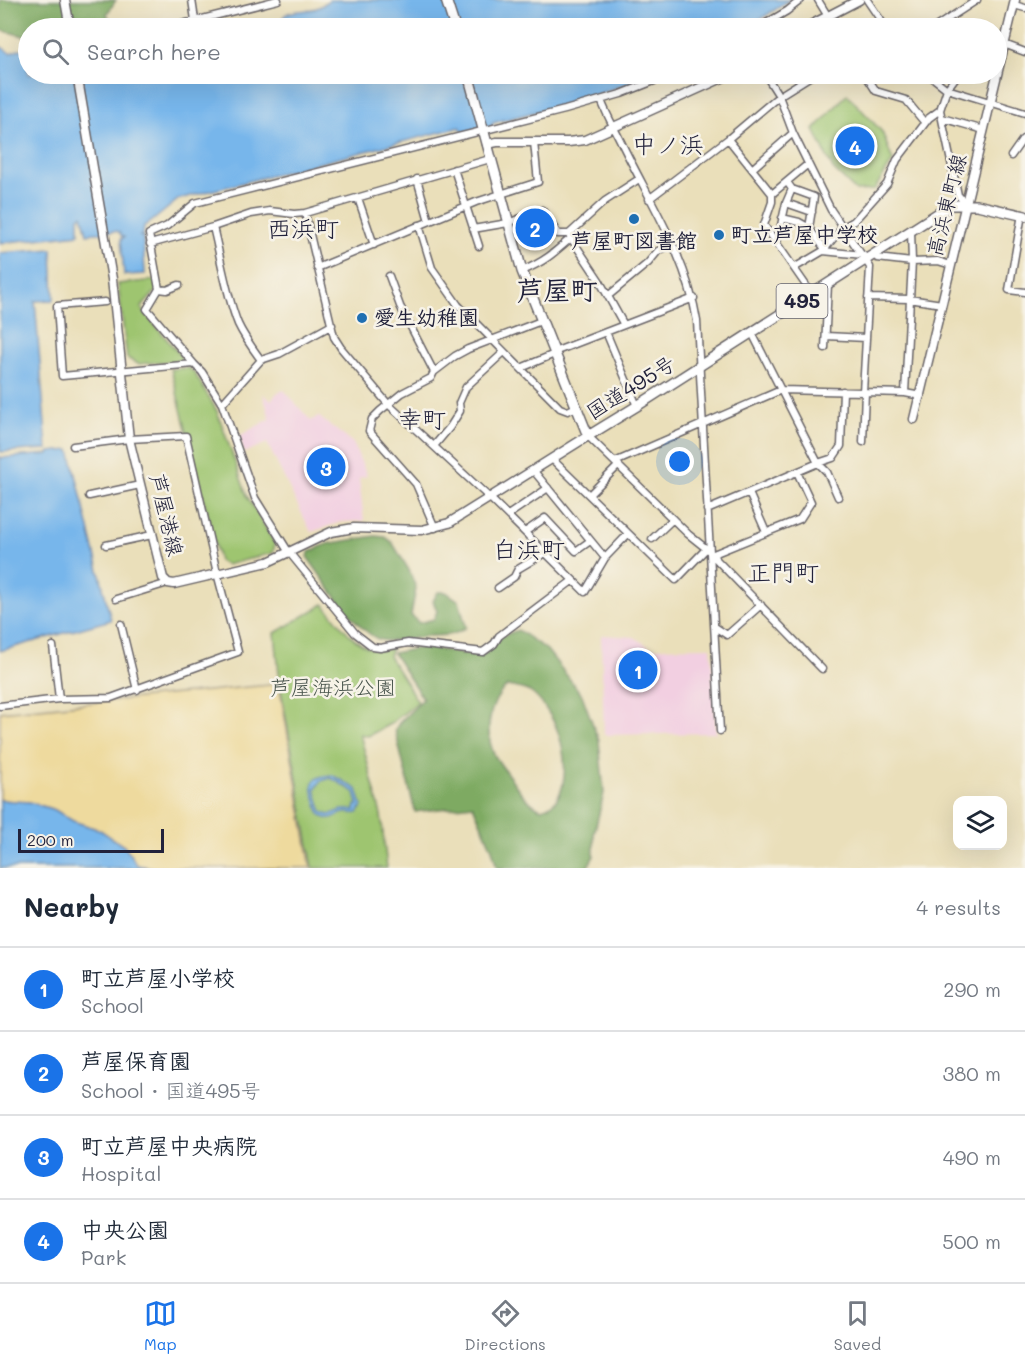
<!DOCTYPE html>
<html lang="en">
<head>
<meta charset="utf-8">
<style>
  :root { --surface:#fff; --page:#f6f6f7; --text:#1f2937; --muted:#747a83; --line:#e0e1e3; --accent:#1a73e8 }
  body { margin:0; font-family:Mali,"Klee One",sans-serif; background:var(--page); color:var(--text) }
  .controls { position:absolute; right:18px; bottom:18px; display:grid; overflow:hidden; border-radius:12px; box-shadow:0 6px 24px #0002 }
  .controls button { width:54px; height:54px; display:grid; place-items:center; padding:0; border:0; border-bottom:2px solid var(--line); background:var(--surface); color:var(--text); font:30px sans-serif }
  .scale { position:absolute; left:18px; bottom:15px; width:146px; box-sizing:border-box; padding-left:6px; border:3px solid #22223b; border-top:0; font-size:16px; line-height:21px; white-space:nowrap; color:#22223b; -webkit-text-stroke:4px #f7f3e8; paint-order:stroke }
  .you { position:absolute; left:680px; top:462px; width:21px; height:21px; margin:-15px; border:4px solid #fff; border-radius:50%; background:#1a73e8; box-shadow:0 0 0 9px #1a73e833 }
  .badge { display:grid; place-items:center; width:39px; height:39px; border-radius:50%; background:var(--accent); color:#fff; font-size:20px; font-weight:700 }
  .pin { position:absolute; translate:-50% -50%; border:3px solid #fff; box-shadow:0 2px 6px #0006 }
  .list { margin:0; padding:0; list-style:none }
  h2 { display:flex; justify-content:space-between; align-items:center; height:78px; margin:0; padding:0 24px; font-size:26px }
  h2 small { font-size:20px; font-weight:400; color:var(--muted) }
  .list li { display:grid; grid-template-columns:39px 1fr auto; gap:18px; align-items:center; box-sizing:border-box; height:84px; padding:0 24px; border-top:2px solid var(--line) }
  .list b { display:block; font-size:22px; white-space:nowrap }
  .list p { margin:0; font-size:20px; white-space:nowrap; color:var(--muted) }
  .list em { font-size:20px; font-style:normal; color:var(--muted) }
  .icon { flex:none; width:33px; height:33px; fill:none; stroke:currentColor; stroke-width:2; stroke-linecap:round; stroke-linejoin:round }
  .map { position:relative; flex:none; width:1025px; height:868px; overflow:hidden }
  .search { position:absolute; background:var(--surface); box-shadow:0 6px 24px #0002; left:18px; right:18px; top:18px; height:66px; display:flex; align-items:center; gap:15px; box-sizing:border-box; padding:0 21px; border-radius:33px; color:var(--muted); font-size:22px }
  .sheet { height:414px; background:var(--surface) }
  nav { display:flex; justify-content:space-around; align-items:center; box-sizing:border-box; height:84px; border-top:2px solid var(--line); background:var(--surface); font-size:16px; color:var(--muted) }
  nav a { display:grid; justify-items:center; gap:3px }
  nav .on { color:var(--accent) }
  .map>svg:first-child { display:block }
</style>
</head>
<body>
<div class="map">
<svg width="1025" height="868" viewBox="0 0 1025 868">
  <rect width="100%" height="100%" fill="#f7f3e8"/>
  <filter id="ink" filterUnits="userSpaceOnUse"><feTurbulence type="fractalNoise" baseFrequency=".0167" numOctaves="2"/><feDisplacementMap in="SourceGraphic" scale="12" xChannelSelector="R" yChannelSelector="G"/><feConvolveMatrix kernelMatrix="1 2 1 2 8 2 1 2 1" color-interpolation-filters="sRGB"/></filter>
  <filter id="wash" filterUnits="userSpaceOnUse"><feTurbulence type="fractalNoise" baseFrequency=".008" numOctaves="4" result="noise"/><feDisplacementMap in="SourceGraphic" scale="24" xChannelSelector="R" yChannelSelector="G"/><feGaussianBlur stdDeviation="1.35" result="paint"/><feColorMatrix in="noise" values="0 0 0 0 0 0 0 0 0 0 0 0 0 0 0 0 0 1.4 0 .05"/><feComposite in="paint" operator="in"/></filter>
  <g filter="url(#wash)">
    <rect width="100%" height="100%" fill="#eadfba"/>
    <path fill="#f2cfe1" d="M284 390 311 421 318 416 353 443 367 476 359 478 364 521 341 522 311 532 267 443 244 453 239 436 270 419 263 394 271 400 277 393Z
      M601 635 634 637 651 648 711 647 716 733 604 735Z"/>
    <path fill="#9ec570" stroke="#607456" stroke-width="1.5" d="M847 94 882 132 893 161 874 190 856 191 833 169 814 130Z
      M156 280 158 289 141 308 184 360 138 364 127 358 118 284Z
      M188 368 194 372 217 411 247 496 275 544 273 553 226 565 219 561 171 369Z
      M324 604C341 625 362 659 392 648L389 656 418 702 390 724 368 736 360 734 381 815 387 868H313L280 684 275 633Z"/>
    <path fill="#7eaa62" stroke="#50664e" stroke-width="1.5" fill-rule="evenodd" d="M0 0H116L107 14 115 28H82L76 14 53 28H28V37L0 30Z
      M375 536 385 537 392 542 409 570 416 588 411 615 419 623 434 619 437 611 433 601 438 592H446L459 601 466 627C455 637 441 635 427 636 413 638 394 643 381 640 358 634 322 577 308 558L309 552 327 544Z
      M518 630 547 650 582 695 599 741 604 793 594 834V856L587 868H497L492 849 473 805 415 812 395 730 399 723 423 699 393 653 424 647 479 656 486 653 502 636ZM507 686C514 687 524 689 530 692 542 700 555 721 559 735 566 756 571 803 541 809 527 802 520 792 512 780 506 772 500 764 495 756 484 734 488 703 507 686Z"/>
    <path fill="#eeda9e" stroke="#887e6c" stroke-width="1.5" d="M279 684 311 868H154L137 865 125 847 100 830 72 821 55 810 29 802 0 800V712Z"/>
    <path fill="#77b6eb" stroke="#4c6c93" stroke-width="1.5" fill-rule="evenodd" d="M329 0H790L747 28H279C282 5 301 14 317 8 321 7 325 3 329 0Z
      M0 46 10 53 21 49 28 51V74H656L581 100 493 123 490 131 479 128 463 132 460 127 179 199 151 222 144 226 143 236H139L143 237 145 274 124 275 121 239 125 237H122L119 232 115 231 87 234 82 215 79 217V234L0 243Z
      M52 249 54 300 35 301 47 449 0 452V253Z
      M70 450 111 620 0 651V456L1 458 49 454 50 452Z
      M332 775 357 789 362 806 358 813C353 814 348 812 344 813 337 814 333 820 326 818 317 816 318 805 315 798 308 781 315 776 332 775ZM331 778 355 792 358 805H356L355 810H342L329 815 322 812 315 789 321 781Z
      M0 800 29 802 55 810 73 821 100 830 125 847 137 865 154 868H0Z"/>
  </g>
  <g filter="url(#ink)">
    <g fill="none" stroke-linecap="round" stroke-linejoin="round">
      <defs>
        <path id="minor" d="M192 0 195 20
          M818 0 835 28
          M867 0 886 28
          M1014 5 1025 8
          M166 28 278 0
          M758 28 787 11 801 0
          M934 28 977 0
          M996 41 1025 52
          M765 74 779 96 793 133 831 210 870 267 863 392
          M865 74 876 91 906 100 925 123
          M928 74 947 89 1025 113
          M958 74 947 89 940 110 958 195 966 204
          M601 100C607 116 616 131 623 146 651 203 687 258 697 321L720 731
          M942 118 984 130
          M728 139 772 194V202L764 225 812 294
          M1011 156 1023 139H1025
          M454 169 479 246
          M752 169 793 133
          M417 179 429 221
          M792 189 814 197 809 228
          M772 194 808 164
          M358 198 374 245
          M649 199 728 139 779 96 814 74
          M786 203 812 212
          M305 213 334 337 341 348 388 404 491 499 585 592 605 558 628 534
          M1022 214 1009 290 1025 292
          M782 218 799 222 808 227 825 249
          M419 225 432 268 458 305 560 408 568 411 576 407
          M213 227C221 259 226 294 238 324 244 337 253 349 261 360
          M473 229 508 223 542 210 558 234H569
          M571 238 599 280 624 325
          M777 243 786 203 792 189 787 182
          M150 244 213 227 251 214 270 211 294 214 305 213 490 159
          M823 251 863 255
          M874 254 877 258 912 262 938 261 951 265
          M317 268 476 202 538 182 534 142
          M794 268 823 251 842 228 854 221 887 184 897 160 929 118 940 110
          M522 271C544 262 554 253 571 238L569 234 605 201 639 179
          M389 276 400 306 434 372
          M179 285 167 290 159 289 147 309 194 364
          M159 289 149 234 167 226 195 203 565 110 621 94 672 74
          M608 296 648 263 658 251 673 244
          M868 298 909 299 942 304
          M105 302 57 306 62 376 194 364 202 372 222 404 255 498 288 551 355 633 373 647 380 648 408 643 483 652 494 644 499 636 572 581
          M606 332 637 406
          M752 333 818 463 827 472 838 497
          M826 336 866 338
          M825 348 828 284
          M521 368 552 355 554 352 694 298
          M905 393 912 262 911 231
          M222 404 261 360 279 354 332 325
          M588 436 688 534 708 550
          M863 442 865 392
          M434 446 450 427 460 411 459 403 466 387 504 352
          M552 459 676 580 705 550
          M615 462 781 390 905 393 921 396
          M533 470 605 558
          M749 493 766 532
          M589 495 619 465
          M89 496 140 485
          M707 510 818 463 833 458 841 446 843 391
          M508 515 548 488
          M435 528 416 484 369 431 372 419 380 411 402 393 431 378 434 372 455 356 468 349 541 321
          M525 532 545 518 576 551 590 541
          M652 539 673 519
          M106 545 152 535
          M711 555 800 519 811 502 797 472
          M712 555 822 669
          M498 588 514 577 518 569 545 553
          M116 599 168 583
          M121 624 137 690
          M715 627 727 635 761 605
          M53 646 59 699
          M0 706 59 699 111 698 238 652 217 573 186 436 129 439 73 446"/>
        <path id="major" d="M65 0 70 28
          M805 28 859 0
          M77 74 112 279 129 439 163 578 168 583 174 584 268 562 331 532 354 528 422 530 449 523 588 436
          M487 144 497 142H568L585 140 731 74
          M914 419 1015 0"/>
        <path id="highway" d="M446 0 455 28
          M468 74 522 271 588 436 637 406 951 205H977L1025 216"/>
      </defs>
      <use href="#minor" stroke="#686467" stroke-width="9"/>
      <use href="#major" stroke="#686467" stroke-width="11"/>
      <use href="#highway" stroke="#686467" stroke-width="12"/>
      <use href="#minor" stroke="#fff" stroke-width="6"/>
      <use href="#major" stroke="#fff" stroke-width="8"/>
      <use href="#highway" stroke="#fff" stroke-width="9"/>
    </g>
  </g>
  <g fill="#1f6fb2" stroke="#f7f3e8" stroke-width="2">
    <circle cx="634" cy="219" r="6"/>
    <circle cx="719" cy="235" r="6"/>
    <circle cx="362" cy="318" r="6"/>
  </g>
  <g text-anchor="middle" stroke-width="5" stroke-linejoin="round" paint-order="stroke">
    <rect fill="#f7f3e8" stroke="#62616f" stroke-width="1.5" x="776.5" y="284" width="51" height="34" rx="4.5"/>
    <g font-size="20" font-weight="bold" fill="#22223b">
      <text x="802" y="308">495</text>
    </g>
    <g font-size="21" fill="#22223b" stroke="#f7f3e8">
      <text transform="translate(947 205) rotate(-76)" y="7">高浜東町線</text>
      <text transform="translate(631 388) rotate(-32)" y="7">国道495号</text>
      <text transform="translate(166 515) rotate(77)" y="7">芦屋港線</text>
    </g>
    <g font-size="21" font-weight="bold" fill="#22223b" stroke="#f7f3e8" text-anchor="start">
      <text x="731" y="242">町立芦屋中学校</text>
      <text x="634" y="248" text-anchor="middle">芦屋町図書館</text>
      <text x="374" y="325">愛生幼稚園</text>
    </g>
    <g font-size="21" fill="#47534b" stroke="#f7f3e8">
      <text x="333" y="695">芦屋海浜公園</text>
    </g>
    <g font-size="24" fill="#22223b" stroke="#f7f3e8">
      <text x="668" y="153">中ノ浜</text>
      <text x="303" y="237">西浜町</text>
      <text x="422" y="428">幸町</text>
      <text x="529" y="558">白浜町</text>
      <text x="783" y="581">正門町</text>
    </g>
    <g font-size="27" font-weight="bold" fill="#22223b" stroke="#f7f3e8">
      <text x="557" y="300">芦屋町</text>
    </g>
  </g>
</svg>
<div class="controls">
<button><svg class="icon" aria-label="layers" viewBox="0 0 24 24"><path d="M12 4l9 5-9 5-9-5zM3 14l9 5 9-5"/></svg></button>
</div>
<div class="scale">200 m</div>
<div class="you"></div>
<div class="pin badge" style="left:638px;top:670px">1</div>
<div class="pin badge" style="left:535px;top:228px">2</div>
<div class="pin badge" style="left:326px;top:467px">3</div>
<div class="pin badge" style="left:855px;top:146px">4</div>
<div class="search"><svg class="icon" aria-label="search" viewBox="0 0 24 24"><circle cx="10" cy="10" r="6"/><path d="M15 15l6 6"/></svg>Search here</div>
</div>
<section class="sheet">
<h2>Nearby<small>4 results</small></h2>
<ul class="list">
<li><span class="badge">1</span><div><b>町立芦屋小学校</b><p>School</p></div><em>290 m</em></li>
<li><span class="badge">2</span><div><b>芦屋保育園</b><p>School · 国道495号</p></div><em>380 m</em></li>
<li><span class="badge">3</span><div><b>町立芦屋中央病院</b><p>Hospital</p></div><em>490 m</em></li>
<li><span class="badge">4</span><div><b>中央公園</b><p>Park</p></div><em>500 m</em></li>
</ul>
</section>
<nav>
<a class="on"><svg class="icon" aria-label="map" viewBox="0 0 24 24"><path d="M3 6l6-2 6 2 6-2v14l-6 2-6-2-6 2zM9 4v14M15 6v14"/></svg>Map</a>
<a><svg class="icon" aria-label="directions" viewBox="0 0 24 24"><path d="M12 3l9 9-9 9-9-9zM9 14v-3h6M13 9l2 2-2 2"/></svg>Directions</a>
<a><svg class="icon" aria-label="saved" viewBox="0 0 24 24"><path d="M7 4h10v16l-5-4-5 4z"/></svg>Saved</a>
</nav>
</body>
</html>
